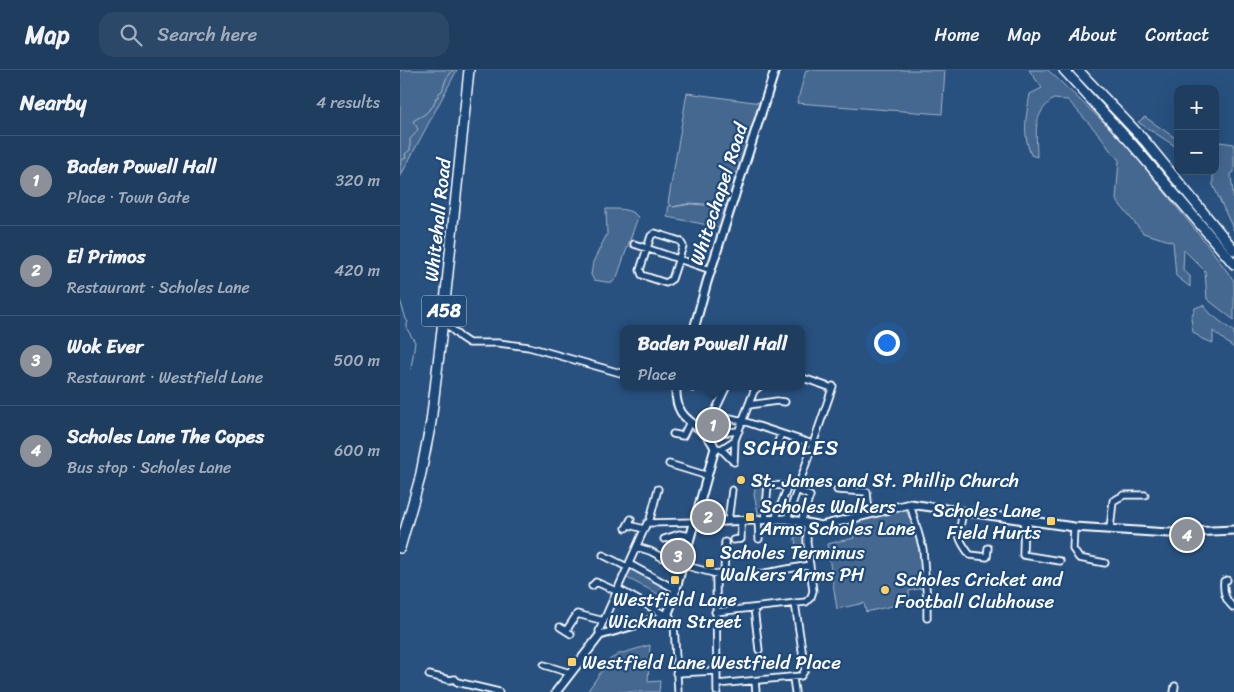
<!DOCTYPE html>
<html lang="en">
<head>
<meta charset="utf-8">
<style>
  :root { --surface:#1e3d5f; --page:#2b4868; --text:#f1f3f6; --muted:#a1aebd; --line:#3c5674; --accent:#8c9099 }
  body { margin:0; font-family:Sriracha,sans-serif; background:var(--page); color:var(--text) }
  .controls { position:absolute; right:15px; top:15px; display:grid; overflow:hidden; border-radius:10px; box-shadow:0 5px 20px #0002 }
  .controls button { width:45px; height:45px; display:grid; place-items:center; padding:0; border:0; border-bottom:1px solid var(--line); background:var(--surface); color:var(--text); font:25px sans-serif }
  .you { position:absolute; left:486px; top:272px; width:18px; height:18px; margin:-12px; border:4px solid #fff; border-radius:50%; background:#1a73e8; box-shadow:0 0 0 8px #1a73e833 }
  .badge { display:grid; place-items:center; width:32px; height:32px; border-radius:50%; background:var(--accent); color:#fff; font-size:16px; font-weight:700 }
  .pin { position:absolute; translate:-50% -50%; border:2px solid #fff; box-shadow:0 1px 5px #0006 }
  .popup { position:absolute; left:220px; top:255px; width:185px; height:65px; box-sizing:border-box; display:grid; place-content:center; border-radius:10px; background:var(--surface); filter:drop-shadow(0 1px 4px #0005); font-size:16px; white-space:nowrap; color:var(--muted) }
  .popup b { font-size:19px; color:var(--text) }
  .popup::after { content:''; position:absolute; left:50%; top:100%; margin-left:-10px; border:10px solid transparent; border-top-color:var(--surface) }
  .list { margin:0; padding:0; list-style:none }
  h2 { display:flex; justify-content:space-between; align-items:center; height:65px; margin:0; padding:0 20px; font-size:21px }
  h2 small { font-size:16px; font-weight:400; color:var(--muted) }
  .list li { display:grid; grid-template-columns:32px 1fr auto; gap:15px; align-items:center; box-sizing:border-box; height:90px; padding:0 20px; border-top:1px solid var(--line) }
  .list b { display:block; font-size:19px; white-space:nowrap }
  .list p { margin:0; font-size:16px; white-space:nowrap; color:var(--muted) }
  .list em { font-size:16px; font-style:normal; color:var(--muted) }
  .icon { flex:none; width:28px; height:28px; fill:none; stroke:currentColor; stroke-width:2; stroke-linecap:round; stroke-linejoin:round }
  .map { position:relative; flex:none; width:834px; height:622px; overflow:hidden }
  header { display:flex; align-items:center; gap:30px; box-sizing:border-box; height:70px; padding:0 25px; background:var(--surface); border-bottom:1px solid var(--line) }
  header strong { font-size:24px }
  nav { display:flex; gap:28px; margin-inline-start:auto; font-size:18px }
  .search { width:350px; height:45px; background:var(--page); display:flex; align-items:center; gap:12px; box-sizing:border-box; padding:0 18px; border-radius:15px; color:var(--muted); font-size:19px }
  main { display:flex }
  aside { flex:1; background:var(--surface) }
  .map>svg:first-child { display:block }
</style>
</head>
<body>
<header>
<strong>Map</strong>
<div class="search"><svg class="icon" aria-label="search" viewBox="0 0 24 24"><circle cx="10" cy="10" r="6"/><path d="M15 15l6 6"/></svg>Search here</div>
<nav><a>Home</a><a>Map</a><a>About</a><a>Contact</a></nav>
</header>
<main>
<aside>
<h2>Nearby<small>4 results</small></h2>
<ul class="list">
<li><span class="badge">1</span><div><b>Baden Powell Hall</b><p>Place · Town Gate</p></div><em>320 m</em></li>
<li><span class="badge">2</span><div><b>El Primos</b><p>Restaurant · Scholes Lane</p></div><em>420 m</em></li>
<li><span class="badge">3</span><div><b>Wok Ever</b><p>Restaurant · Westfield Lane</p></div><em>500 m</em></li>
<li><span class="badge">4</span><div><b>Scholes Lane The Copes</b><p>Bus stop · Scholes Lane</p></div><em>600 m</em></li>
</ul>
</aside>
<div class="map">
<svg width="834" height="622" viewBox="0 0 834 622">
  <rect width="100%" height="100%" fill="#28517f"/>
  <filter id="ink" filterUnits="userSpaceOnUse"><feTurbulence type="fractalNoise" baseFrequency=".02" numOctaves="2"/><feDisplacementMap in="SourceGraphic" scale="10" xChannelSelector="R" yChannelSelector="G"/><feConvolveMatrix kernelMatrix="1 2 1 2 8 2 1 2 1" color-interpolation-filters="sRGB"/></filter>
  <g filter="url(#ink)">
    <path fill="#446890" stroke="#a2b4c8" d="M0 0H57L0 107Z
      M406 0H545L542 44 397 33Z
      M629 0H648L711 59 728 77 810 178 834 211V250L807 229 805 201 784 180 783 200 790 206V217L776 206 773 172 743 163 716 130 719 90 709 79 702 68 668 30 653 29C631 47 637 61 637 87L631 85C622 62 626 47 630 24L642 18Z
      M287 23 361 33 329 136 291 133 273 137 291 134 329 137 323 158 267 147 269 135 272 136 268 133Z
      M745 47 778 70V78L738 52Z
      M820 72 834 74V102L831 104 834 135V161L813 115V101H815V73Z
      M206 139C216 139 231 138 238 147L217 207 212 213 194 210 191 205 193 192 207 164Z
      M803 235 812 245 834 262V278L813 261V273L802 269 793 262 791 248 795 238Z
      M356 412H365L363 446 359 447 354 425Z
      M501 440 507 442C518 467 522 490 522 518L509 521V532L466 542 464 533 437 539 427 474 454 468 450 452Z
      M393 456H402L405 460 406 474 396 476Z
      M230 498 273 519 270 530 227 508Z
      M250 575 248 612 260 611 259 622H187L209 590 219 584Z"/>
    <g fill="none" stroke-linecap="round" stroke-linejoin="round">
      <path stroke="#aabbcd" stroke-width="1" d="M0 95 3 89 6 88 5 84 10 80V69L15 64 18 59 13 51 25 44 34 35V32L36 30 35 28 38 27V24L42 21 46 9 53 0
        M0 230 6 249 8 252 7 254V259L15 272 11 299"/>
      <defs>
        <path id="minor" d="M255 163 280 171 283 176 272 209 266 213 242 205 240 200 251 166Z
          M234 174 311 200
          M43 251 60 267 69 273H98L129 277 224 304
          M402 310 406 309 432 318
          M293 318V316
          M326 318 316 339 317 345 343 351 413 374
          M349 335 377 331 385 332
          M273 364 283 366 290 352
          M307 364 339 361
          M377 374 381 364
          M315 378 321 379 335 370
          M321 379 334 392
          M334 392 335 370 354 321 360 316
          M269 394 308 406
          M397 420 410 426 401 452
          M437 420 467 422 469 443
          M510 434 523 479 527 530V548
          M563 442C559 465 555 465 570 485L587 487 588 478
          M387 449 433 316
          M358 450 359 469
          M365 450 368 415 388 416 375 450
          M624 450 623 485 660 491
          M328 451 332 420
          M249 453 258 419
          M229 455 244 459
          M674 457 673 479 679 488 705 493
          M226 458 231 449
          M710 459 713 431 724 425H745
          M264 469 279 464 291 466
          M333 470 341 469V451
          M237 477 250 481 282 498
          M203 485 227 497
          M229 494 277 520
          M283 495 328 507H343L410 495
          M316 505 317 622
          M324 507 325 472
          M827 510 824 511C823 522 825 530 834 538
          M192 516 196 512 216 521
          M218 519 265 545
          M354 538 359 580
          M315 542 406 532 411 527 413 521 407 472V453
          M268 543 274 554 278 622
          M160 557 171 564
          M166 561 177 544 204 551
          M200 565 199 561 247 453 295 452
          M144 595 170 603
          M276 603 316 601
          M29 605 50 610 55 609 57 612 99 622
          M393 608 395 622
          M355 611 356 622
          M317 614 401 606 405 600 395 533
          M774 622 775 616"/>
        <path id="major" d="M294 259 307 212 375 0
          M295 452 387 449 421 456 510 434 674 457 769 463 834 460
          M156 622 200 565 259 548 268 543 272 533 315 378C302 349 274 357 276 316"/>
        <path id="highway" d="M664 0 732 74 834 194
          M678 0 745 71 834 180
          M0 478 20 408 31 352 43 251 69 0"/>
      </defs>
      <use href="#minor" stroke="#fff" stroke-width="9"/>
      <use href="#major" stroke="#fff" stroke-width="11"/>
      <use href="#highway" stroke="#fff" stroke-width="12"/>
      <use href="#minor" stroke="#1f4a7a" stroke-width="5.5"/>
      <use href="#major" stroke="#1f4a7a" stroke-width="7"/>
      <use href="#highway" stroke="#1f4a7a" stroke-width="9"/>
    </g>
  </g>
  <g fill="#ffd166" stroke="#1f4a7a" stroke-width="2">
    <circle cx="341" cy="410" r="5"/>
    <rect x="345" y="442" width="10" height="10" rx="2.5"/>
    <rect x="646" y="446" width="10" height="10" rx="2.5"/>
    <rect x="305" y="488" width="10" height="10" rx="2.5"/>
    <rect x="270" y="505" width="10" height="10" rx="2.5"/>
    <circle cx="485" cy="520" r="5"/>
    <rect x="167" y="587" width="10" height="10" rx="2.5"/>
  </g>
  <g text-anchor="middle" stroke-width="4.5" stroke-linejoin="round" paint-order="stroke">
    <rect fill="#1f4a7a" stroke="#bcc9d7" stroke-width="1" x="21.5" y="225.5" width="45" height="31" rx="4"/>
    <g font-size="18" font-weight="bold" fill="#fff">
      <text x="44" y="247">A58</text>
    </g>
    <g font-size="19" fill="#fff" stroke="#1f4a7a">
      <text transform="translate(318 124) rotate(-72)" y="7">Whitechapel Road</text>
      <text transform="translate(37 150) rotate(-84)" y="7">Whitehall Road</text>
    </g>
    <g font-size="19" fill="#fff" stroke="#1f4a7a" text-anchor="start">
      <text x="351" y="417">St. James and St. Phillip Church</text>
      <text x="360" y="443">Scholes Walkers<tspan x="360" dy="22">Arms Scholes Lane</tspan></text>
      <text x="641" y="447" text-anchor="end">Scholes Lane<tspan x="641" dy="22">Field Hurts</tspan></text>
      <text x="320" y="489">Scholes Terminus<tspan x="320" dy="22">Walkers Arms PH</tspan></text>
      <text x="495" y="516">Scholes Cricket and<tspan x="495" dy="22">Football Clubhouse</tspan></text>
      <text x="275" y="536" text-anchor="middle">Westfield Lane<tspan x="275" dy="22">Wickham Street</tspan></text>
      <text x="182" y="599">Westfield Lane Westfield Place</text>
    </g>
    <g font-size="21" letter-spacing="1" fill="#fff" stroke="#1f4a7a">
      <text x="391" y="385">SCHOLES</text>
    </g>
  </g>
</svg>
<div class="controls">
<button>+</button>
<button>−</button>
</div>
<div class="you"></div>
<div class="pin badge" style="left:313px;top:355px">1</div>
<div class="popup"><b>Baden Powell Hall</b>Place</div>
<div class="pin badge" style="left:308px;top:447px">2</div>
<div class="pin badge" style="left:278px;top:486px">3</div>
<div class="pin badge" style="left:787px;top:465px">4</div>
</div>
</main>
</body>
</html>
